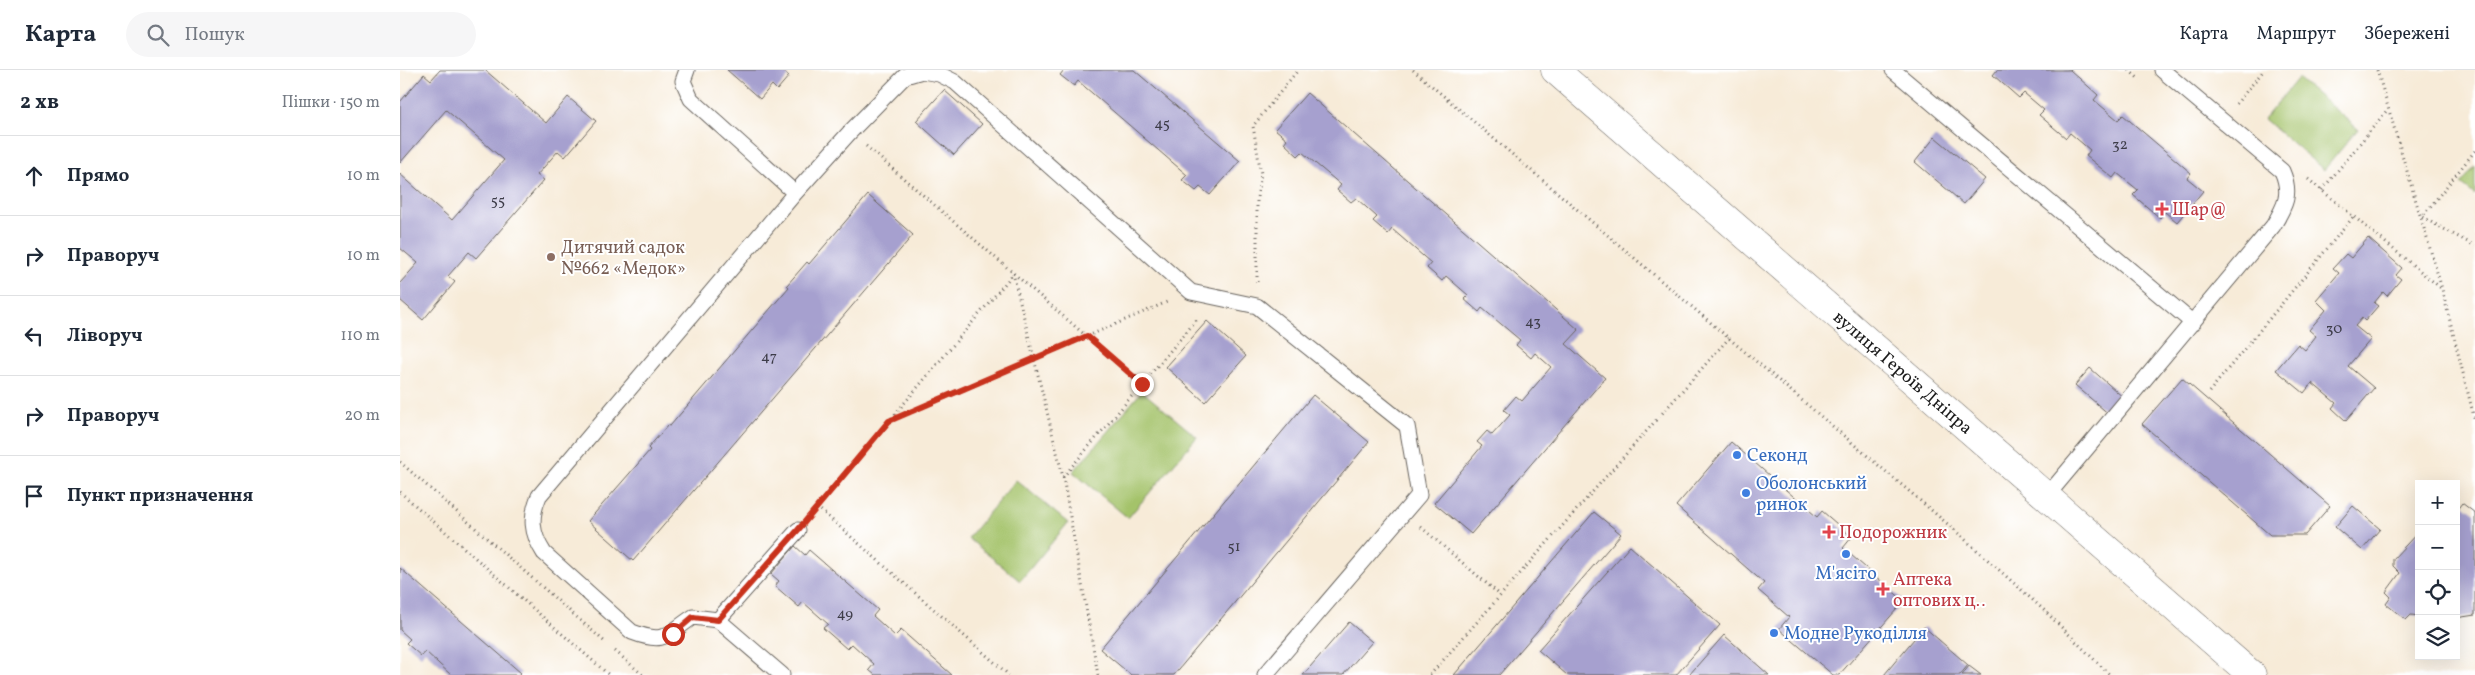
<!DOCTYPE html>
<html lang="uk">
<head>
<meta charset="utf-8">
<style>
  :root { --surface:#fff; --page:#f6f6f7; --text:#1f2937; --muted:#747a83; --line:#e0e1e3 }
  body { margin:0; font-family:Vollkorn,serif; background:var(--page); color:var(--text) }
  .controls { position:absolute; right:15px; bottom:15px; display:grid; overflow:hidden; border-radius:0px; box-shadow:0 5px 20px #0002 }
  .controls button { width:45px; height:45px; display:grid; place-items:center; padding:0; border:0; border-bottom:1px solid var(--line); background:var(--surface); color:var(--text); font:25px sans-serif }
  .stop { position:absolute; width:15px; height:15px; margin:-11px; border:4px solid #c8321e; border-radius:50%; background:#fff }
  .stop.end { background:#c8321e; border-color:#fff; box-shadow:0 1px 5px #0008 }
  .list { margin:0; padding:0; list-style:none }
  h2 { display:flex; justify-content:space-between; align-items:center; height:65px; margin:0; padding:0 20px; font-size:21px }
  h2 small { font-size:16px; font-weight:400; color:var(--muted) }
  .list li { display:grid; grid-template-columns:32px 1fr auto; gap:15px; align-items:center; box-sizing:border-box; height:80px; padding:0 20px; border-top:1px solid var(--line) }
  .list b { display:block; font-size:19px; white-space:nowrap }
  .list em { font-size:16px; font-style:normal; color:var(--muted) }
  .icon { flex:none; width:28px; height:28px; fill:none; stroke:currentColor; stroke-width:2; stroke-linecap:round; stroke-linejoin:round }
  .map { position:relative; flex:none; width:2075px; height:605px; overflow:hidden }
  header { display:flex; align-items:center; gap:30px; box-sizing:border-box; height:70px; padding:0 25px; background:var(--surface); border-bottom:1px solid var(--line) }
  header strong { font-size:24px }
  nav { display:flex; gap:28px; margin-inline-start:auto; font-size:18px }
  .search { width:350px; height:45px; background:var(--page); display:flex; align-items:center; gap:12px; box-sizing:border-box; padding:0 18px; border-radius:28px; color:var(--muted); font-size:19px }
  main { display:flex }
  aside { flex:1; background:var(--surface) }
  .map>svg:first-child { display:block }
</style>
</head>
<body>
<header>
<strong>Карта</strong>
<div class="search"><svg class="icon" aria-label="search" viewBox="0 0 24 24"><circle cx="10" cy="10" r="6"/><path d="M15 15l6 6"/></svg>Пошук</div>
<nav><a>Карта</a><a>Маршрут</a><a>Збережені</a></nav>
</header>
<main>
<aside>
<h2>2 хв<small>Пішки · 150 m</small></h2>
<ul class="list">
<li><svg class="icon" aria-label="ahead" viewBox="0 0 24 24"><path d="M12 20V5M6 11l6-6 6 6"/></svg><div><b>Прямо</b></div><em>10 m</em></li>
<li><svg class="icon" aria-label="right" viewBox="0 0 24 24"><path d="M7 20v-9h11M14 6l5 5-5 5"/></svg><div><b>Праворуч</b></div><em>10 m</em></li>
<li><svg class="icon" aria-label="left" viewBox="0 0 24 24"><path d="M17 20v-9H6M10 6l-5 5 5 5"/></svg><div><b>Ліворуч</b></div><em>110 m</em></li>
<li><svg class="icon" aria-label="right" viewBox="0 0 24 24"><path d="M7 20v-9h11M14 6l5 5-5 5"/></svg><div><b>Праворуч</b></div><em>20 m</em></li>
<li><svg class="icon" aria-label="arrive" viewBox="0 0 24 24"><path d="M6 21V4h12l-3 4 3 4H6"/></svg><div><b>Пункт призначення</b></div></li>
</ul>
</aside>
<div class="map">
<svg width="2075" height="605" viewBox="0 0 2075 605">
  <rect width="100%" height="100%" fill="#fff"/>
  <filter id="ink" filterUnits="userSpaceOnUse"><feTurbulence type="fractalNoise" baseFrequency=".02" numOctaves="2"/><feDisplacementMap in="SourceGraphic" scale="10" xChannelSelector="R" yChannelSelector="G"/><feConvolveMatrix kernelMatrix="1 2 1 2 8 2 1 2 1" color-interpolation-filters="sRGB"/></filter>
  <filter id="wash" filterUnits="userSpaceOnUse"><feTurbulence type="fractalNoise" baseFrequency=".0096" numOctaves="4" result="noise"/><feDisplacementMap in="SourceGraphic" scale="20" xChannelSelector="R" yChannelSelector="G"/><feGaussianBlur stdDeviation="1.12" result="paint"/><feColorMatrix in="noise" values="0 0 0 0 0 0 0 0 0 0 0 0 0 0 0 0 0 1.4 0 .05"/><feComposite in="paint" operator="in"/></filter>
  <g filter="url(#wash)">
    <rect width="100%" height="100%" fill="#f7ebd8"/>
    <path fill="#a4c36b" stroke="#607044" d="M1898 8 1958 59 1924 100 1864 49Z
      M2075 96V125L2061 114Z
      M742 321 797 367 728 448 673 402Z
      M616 410 668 453 620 511 568 468Z"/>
    <g id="blocks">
      <path fill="#a6a0cf" d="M40 0H85L146 53 168 27 196 51 165 87 158 81 137 105 144 110 76 188 69 182 48 206 55 212 23 250 0 230V213L18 193 0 178V104L52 150 104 90 46 40 0 93V32L24 4 31 10Z
        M327 0H386L384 2 389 6 377 20 372 15 360 29Z
        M664 0H734L840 91 810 125 800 117 796 121 782 110 787 105 678 11 674 16 660 5Z
        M1597 0H1670L1698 25 1694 30 1718 50 1723 45 1791 103 1787 108 1803 121 1777 152 1765 142 1760 148 1733 125 1738 120 1717 103 1713 108 1686 86 1690 80 1670 63 1666 68 1639 45 1644 40 1624 23 1619 28 1593 5Z
        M544 20 582 54 554 85 516 51Z
        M907 23 1179 260 1166 274 1205 308 1071 464 1034 433 1082 376 1077 372 1087 361 1092 365 1110 345 1104 340 1116 326 1122 331 1151 297 1135 283 1131 288 1116 275 1120 270 1082 238 1079 242 1064 229 1068 225 1046 206 1042 211 1027 198 1031 193 992 159 988 164 973 151 977 147 956 128 951 132 937 120 941 115 902 82 898 86 884 73 887 69 875 59Z
        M1535 67 1585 109 1564 134 1515 92Z
        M468 125 513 165 233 491 188 451 250 380 248 378 268 355 270 356 389 217 387 215 407 192 409 194Z
        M1968 168 2002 198 1996 205 2001 209 1987 226 1983 222 1974 233 1978 236 1965 251 1962 248 1955 256 1971 269 1948 296 1974 318 1946 351 1932 338 1936 333 1912 313 1904 323 1876 300 1898 274 1905 280 1916 266 1909 260 1926 240 1916 230 1939 203 1933 198 1946 184 1951 188Z
        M807 251 846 286 805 332 766 297Z
        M1690 298 1725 329 1711 346 1675 315Z
        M1782 308 1930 436 1905 465H1870L1742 354Z
        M913 325 969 372 774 605H731L700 579Z
        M1331 372 1417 447 1422 441 1452 467 1443 478 1504 531 1439 605H1433L1379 559 1389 547 1358 520 1364 513 1276 436Z
        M2062 433 2075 443V545L2056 548V441Z
        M1953 436 1980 459 1962 480 1935 457Z
        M1194 442 1221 464 1099 605H1054Z
        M2019 461V546L2011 545 2006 550 1986 534 1991 527 1986 522 2000 503 1993 496V489Z
        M395 476 405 485 409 480 478 540 473 546 495 566 501 560 552 605H475L469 600 474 594 452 574 447 579 423 558 428 554 403 532 399 537 375 516 379 511 371 504Z
        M1230 476 1320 555 1276 605H1167L1138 580Z
        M0 498 121 603 119 605H51L25 581 21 586 6 573 10 569 0 560Z
        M949 552 972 572 943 605H903Z
        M1524 557 1568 595 1560 605H1484Z
        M1324 565 1369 605H1289Z
        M1569 596 1581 605H1562Z"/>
    </g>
  </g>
  <g filter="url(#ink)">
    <use href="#blocks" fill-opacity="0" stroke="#69645e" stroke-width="1"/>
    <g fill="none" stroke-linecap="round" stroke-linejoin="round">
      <defs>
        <path id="lane" d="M287 0 283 11 291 29 395 123
          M1493 0 1793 253
          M1646 427 1873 156C1885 136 1892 124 1882 101L1762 0
          M318 550 398 460
          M382 605 318 550 293 547C267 564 266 575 232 562L144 483C131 463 130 447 139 426L395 123 450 62 505 6 522 1 539 4 555 12 791 222 857 236 1007 356 1019 425 865 605"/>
        <g id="secondary">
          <path id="s1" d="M1155 0 1852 605"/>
        </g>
      </defs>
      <use href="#lane" stroke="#69645e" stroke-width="17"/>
      <use href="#secondary" stroke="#69645e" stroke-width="29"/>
      <path stroke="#69645e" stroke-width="3" stroke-dasharray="1 4" stroke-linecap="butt" d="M1013 0 1550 456 1645 541 1710 605
        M1729 0 1740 10
        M1977 0 2042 219 2075 351
        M1836 34 1864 0
        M466 76 742 314
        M2075 81 2022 147 2075 176
        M1908 109 2042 219
        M1922 120 1988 39
        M613 203 663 407 698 605
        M857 212V128L861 104 853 56 898 0
        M1809 322 1954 146
        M490 351 767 232
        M0 392 205 572
        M663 407 799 247
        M0 422 209 605
        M417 437 609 605
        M411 444 613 204
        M1021 457 1100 525
        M215 581 243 605
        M1030 605 1329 268"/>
      <use href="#lane" stroke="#fff" stroke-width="15"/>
      <use href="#secondary" stroke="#fff" stroke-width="28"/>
    </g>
  </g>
  <g fill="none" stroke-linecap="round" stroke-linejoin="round" filter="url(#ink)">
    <path stroke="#c8321e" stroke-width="6" d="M273 564 293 547 318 550 398 460 489 351 687 266 742 314"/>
  </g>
  <g fill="#e0444e" stroke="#fff" stroke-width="2">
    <path d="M1759.5 131.5h5v5h5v5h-5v5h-5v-5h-5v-5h5z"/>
    <path d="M1426.5 454.5h5v5h5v5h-5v5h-5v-5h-5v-5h5z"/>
    <path d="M1480.5 511.5h5v5h5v5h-5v5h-5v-5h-5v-5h5z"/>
  </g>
  <circle fill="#8d6e63" stroke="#fff" stroke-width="2" cx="151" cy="187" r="5"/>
  <g fill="#3f7fe0" stroke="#fff" stroke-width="2">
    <circle cx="1337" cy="385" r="5"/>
    <circle cx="1346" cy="423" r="5"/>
    <circle cx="1446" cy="484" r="5"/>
    <circle cx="1374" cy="563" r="5"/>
  </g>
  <g text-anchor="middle" stroke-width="4" stroke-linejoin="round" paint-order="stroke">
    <g font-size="15" fill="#3e3d49">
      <text x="762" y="58">45</text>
      <text x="1720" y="79">32</text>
      <text x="98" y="135">55</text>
      <text x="1133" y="256">43</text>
      <text x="1934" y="263">30</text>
      <text x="369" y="291">47</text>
      <text x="834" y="481">51</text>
      <text x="445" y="548">49</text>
    </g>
    <g font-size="18" fill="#be3a42" stroke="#fff" text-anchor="start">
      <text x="1772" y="145">Шар@</text>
      <text x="1439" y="468">Подорожник</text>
      <text x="1493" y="515">Аптека<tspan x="1493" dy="21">оптових ц‥</tspan></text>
    </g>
    <g font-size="18" fill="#785e54" stroke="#fff" text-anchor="start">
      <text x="161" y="183">Дитячий садок<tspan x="161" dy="21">№662 «Медок»</tspan></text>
    </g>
    <g font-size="18" fill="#1c1c1c" stroke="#fff">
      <text dy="6" stroke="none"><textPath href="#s1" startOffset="461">вулиця Героїв Дніпра</textPath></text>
    </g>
    <g font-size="18" fill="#366cbe" stroke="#fff" text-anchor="start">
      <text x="1347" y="391">Секонд</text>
      <text x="1356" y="419">Оболонський<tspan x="1356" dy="21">ринок</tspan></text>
      <text x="1446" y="509" text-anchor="middle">М'ясіто</text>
      <text x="1384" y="569">Модне Рукоділля</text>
    </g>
  </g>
</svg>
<div class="controls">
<button>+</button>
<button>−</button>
<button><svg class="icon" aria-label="locate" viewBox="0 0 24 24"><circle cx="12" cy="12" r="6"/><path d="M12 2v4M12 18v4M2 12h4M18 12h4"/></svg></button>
<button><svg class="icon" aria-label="layers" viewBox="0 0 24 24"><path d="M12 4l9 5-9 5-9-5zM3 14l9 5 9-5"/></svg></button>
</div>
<div class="stop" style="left:273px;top:564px"></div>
<div class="stop end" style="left:742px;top:314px"></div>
</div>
</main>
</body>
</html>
